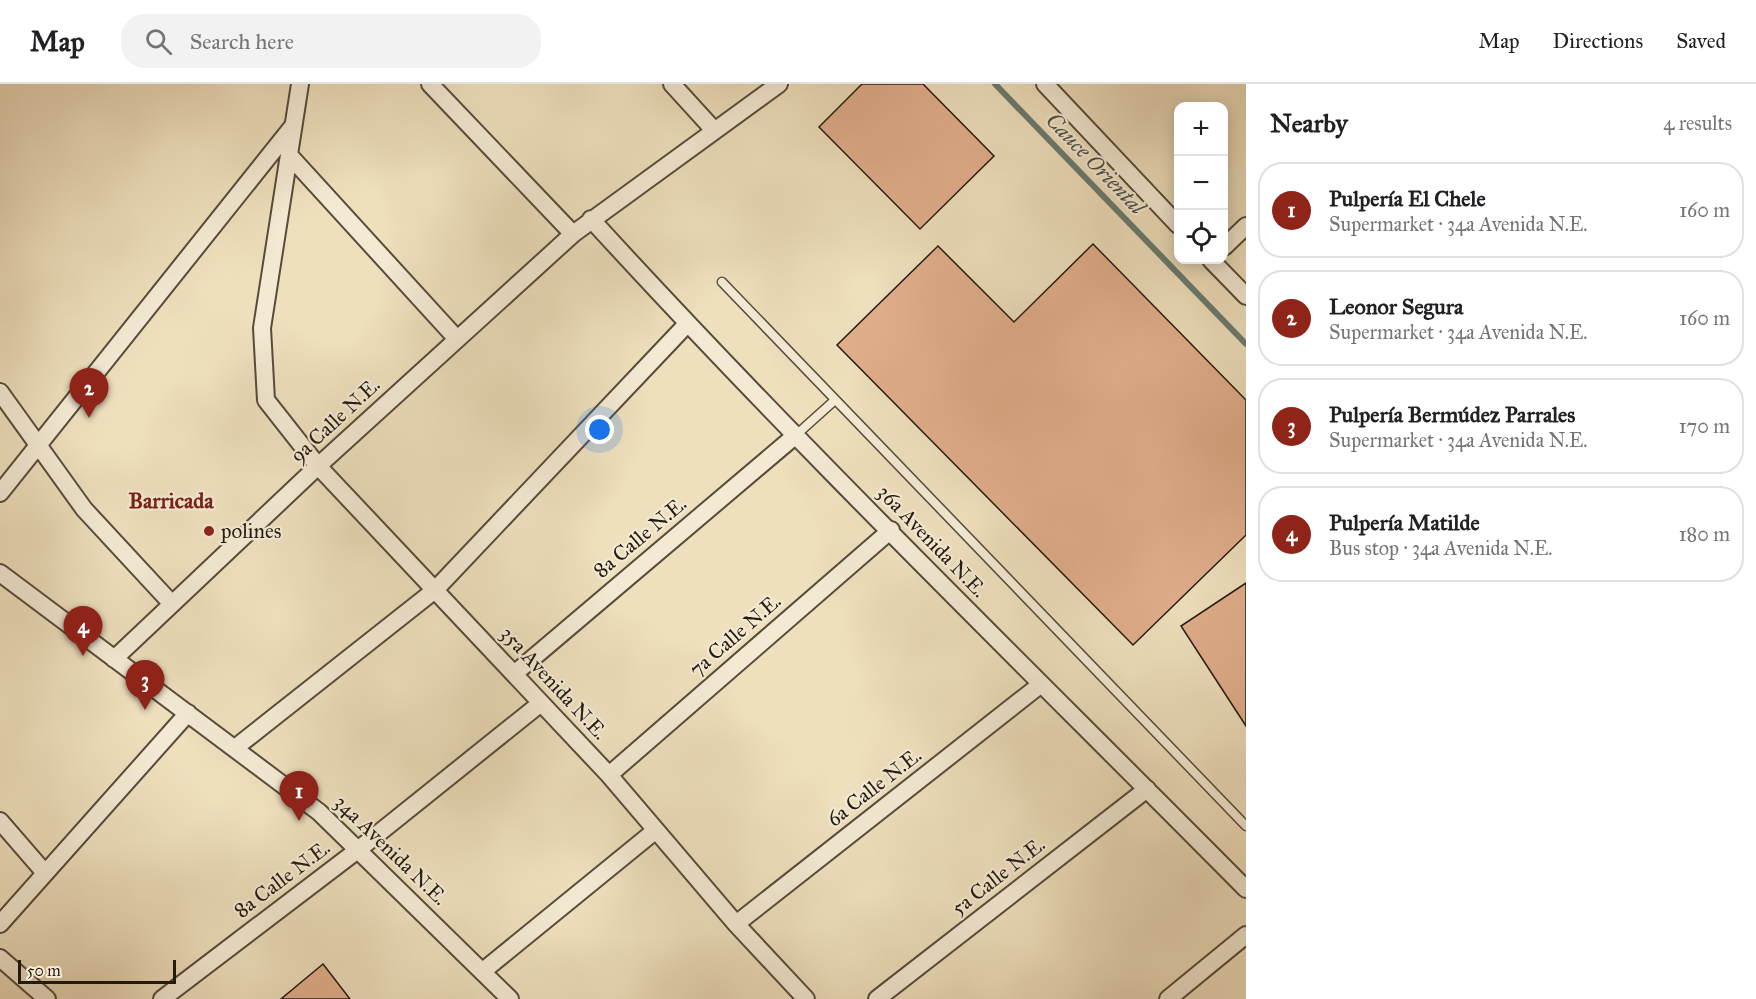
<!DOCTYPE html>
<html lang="en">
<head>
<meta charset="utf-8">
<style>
  :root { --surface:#fff; --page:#f2f2f2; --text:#202124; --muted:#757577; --line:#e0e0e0; --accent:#8f2418 }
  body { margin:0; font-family:"IM FELL Great Primer",serif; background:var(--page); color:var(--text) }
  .controls { position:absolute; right:18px; top:18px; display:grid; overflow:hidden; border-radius:12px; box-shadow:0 3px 15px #0003 }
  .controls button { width:54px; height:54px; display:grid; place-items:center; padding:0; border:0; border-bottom:2px solid var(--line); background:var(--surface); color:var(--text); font:30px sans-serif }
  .scale { position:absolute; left:18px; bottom:15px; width:158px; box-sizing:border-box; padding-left:6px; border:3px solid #241b0f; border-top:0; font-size:16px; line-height:21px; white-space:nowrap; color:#241b0f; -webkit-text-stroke:4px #f4ead4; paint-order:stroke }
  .you { position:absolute; left:600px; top:346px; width:21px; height:21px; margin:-15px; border:4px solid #fff; border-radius:50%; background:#1a73e8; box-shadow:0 0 0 9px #1a73e833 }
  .badge { display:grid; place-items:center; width:39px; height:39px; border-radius:50%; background:var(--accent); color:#fff; font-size:20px; font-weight:700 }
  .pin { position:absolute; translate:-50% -50px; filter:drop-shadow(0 2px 3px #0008) }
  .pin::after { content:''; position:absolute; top:32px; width:21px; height:18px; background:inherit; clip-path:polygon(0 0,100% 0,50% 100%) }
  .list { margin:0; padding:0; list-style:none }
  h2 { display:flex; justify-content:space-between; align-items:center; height:78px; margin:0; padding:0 24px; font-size:26px }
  h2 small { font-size:20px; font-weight:400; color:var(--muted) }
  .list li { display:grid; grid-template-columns:39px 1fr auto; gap:18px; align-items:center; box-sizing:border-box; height:96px; margin:0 12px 12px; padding:0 12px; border:2px solid var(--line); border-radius:24px }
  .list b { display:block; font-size:22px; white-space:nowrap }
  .list p { margin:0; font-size:20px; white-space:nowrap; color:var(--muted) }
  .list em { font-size:20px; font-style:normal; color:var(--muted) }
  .icon { flex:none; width:33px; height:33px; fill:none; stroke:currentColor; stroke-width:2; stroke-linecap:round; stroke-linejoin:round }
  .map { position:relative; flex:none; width:1246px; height:915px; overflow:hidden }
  header { display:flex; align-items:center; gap:36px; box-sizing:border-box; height:84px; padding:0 30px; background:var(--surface); border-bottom:2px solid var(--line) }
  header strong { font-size:28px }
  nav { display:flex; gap:33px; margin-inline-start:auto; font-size:21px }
  .search { width:420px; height:54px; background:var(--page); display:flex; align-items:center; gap:15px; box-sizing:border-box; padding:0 21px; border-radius:24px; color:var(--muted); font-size:22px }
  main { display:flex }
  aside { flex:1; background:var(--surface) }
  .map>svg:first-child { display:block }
</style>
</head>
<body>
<header>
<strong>Map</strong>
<div class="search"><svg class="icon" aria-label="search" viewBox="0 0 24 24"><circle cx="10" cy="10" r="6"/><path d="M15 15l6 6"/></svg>Search here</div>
<nav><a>Map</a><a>Directions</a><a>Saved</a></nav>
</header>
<main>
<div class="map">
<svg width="1246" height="915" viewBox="0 0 1246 915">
  <rect width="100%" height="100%" fill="#eedfbd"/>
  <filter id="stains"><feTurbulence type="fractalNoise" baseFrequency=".00333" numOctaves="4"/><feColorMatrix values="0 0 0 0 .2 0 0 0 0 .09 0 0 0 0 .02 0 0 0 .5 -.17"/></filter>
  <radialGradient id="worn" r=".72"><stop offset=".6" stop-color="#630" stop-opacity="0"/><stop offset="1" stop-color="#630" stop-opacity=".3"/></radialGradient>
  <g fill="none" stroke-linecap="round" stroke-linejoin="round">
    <path stroke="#6a7c72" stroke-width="6" d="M995 0 1246 260"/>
  </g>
  <path fill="#e1ae8c" stroke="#241b0f" stroke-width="1.5" d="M862 0H923L994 72 920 145 819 43Z
    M1093 160 1246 316V451L1133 561 837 261 938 162 1014 238Z
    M1246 499V642L1181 542Z
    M323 880 350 915H281Z"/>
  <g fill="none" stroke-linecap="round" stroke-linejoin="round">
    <defs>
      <path id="service" d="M722 198 1246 742
        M796 351 835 316"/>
      <path id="minor" d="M300 0 262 244 266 316 318 382 609 691 736 840 806 915
        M430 0 573 150
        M672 0 713 45
        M1045 0 1178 141
        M289 71 457 255
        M591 135C802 366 1026 583 1246 805
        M1224 163 1246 142
        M1211 176 1246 212
        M0 308 84 425 172 520
        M0 409 293 42
        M0 489 319 728 510 915
        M114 575 318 382 573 150 779 0
        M514 590 796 351
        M235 664 435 506 687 240
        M609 691 891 446
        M0 737 45 789
        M0 840 188 629
        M736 840 1040 601
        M0 874 47 915
        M483 887 656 746
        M162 915 359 765 541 619
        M877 915 1147 705
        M1168 915 1246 851"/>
    </defs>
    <use href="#service" stroke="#564c3a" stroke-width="11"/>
    <use href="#minor" stroke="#564c3a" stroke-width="20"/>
    <use href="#service" stroke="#f4ead4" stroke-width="8"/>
    <use href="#minor" stroke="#f4ead4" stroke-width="16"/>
  </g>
  <circle fill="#8f2418" stroke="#f4ead4" stroke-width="2" cx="209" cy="447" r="6"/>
  <g text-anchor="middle" stroke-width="4.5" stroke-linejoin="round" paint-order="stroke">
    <g font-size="21" fill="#241b0f" stroke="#f4ead4">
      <text transform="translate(335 336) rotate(-43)" y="7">9a Calle N.E.</text>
      <text transform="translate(640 453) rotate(-40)" y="7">8a Calle N.E.</text>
      <text transform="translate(932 457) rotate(46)" y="7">36a Avenida N.E.</text>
      <text transform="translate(735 551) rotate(-41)" y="7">7a Calle N.E.</text>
      <text transform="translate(554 599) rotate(47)" y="7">35a Avenida N.E.</text>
      <text transform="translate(874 703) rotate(-38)" y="7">6a Calle N.E.</text>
      <text transform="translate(391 766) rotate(44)" y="7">34a Avenida N.E.</text>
      <text transform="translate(998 792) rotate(-38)" y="7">5a Calle N.E.</text>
      <text transform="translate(282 795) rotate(-37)" y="7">8a Calle N.E.</text>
    </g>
    <g font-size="21" fill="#241b0f" stroke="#f4ead4" text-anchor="start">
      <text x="221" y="454">polines</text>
    </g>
    <g font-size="22" font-style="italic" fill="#4d5349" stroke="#f4ead4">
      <text transform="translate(1096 79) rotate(46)" y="8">Cauce Oriental</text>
    </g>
    <g font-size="22" font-weight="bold" fill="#7a1f14" stroke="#f4ead4">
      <text x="171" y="424">Barricada</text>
    </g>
  </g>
  <rect width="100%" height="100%" filter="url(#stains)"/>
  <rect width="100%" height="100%" fill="url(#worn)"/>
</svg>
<div class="controls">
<button>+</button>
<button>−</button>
<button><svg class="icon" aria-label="locate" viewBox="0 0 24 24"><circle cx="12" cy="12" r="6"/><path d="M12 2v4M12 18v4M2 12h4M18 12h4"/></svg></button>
</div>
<div class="scale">50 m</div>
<div class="you"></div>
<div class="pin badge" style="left:299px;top:737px">1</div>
<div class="pin badge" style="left:89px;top:334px">2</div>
<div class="pin badge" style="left:145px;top:626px">3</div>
<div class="pin badge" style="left:83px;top:572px">4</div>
</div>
<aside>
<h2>Nearby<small>4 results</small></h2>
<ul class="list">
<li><span class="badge">1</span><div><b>Pulpería El Chele</b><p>Supermarket · 34a Avenida N.E.</p></div><em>160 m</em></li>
<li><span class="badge">2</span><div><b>Leonor Segura</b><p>Supermarket · 34a Avenida N.E.</p></div><em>160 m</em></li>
<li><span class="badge">3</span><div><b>Pulpería Bermúdez Parrales</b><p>Supermarket · 34a Avenida N.E.</p></div><em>170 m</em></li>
<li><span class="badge">4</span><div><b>Pulpería Matilde</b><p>Bus stop · 34a Avenida N.E.</p></div><em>180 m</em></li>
</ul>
</aside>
</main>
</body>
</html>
